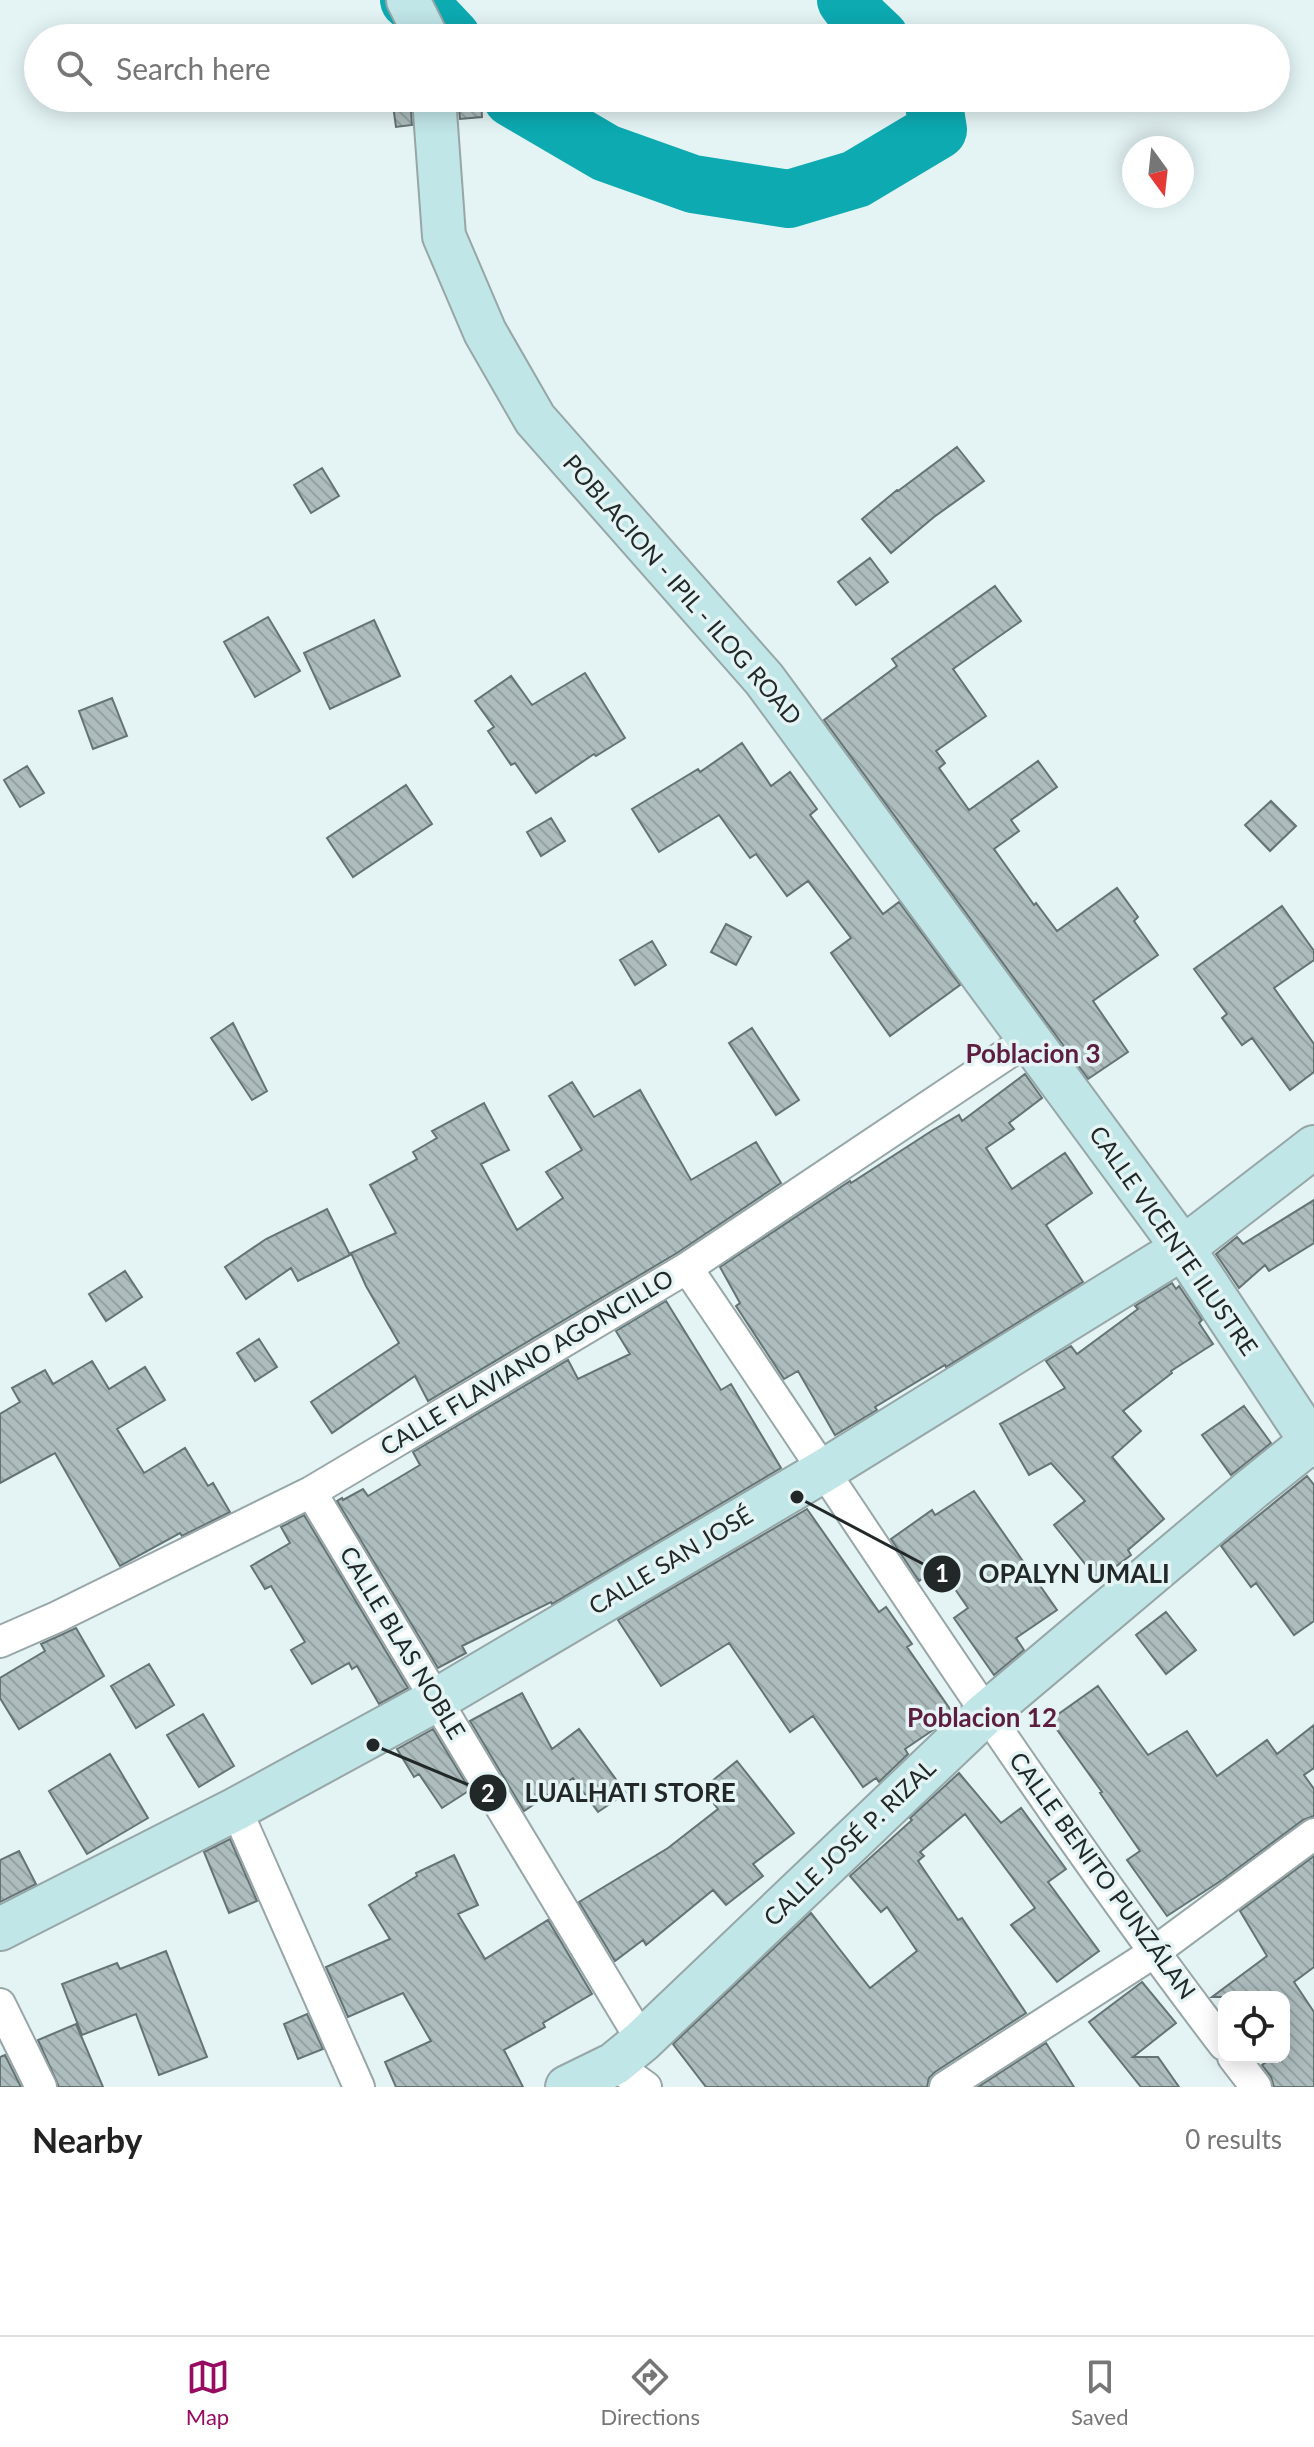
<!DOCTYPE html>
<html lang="en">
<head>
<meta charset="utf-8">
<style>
  :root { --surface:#fff; --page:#f2f2f2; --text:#222; --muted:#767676; --line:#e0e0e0; --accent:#970c61 }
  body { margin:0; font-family:Lato,sans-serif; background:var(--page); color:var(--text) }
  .controls { position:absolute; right:24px; bottom:24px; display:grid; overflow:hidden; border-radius:16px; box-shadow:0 4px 20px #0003 }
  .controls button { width:72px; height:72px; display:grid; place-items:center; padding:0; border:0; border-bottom:2px solid var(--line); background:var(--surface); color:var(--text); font:40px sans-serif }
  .compass { position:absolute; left:1122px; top:136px; width:72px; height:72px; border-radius:50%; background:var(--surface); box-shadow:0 4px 20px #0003; rotate:165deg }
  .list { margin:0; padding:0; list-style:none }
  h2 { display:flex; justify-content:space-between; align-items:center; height:104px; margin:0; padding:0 32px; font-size:34px }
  h2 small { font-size:26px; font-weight:400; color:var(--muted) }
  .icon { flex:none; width:44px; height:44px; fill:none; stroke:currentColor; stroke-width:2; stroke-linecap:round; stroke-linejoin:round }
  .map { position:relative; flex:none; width:1314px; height:2087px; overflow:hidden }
  .search { position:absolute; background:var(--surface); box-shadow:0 4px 20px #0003; left:24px; right:24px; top:24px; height:88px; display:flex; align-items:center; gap:20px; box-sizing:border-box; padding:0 28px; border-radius:44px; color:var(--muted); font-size:30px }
  .sheet { height:248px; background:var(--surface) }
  nav { display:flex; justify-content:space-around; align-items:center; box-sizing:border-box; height:112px; border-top:2px solid var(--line); background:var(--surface); font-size:22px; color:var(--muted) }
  nav a { display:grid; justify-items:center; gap:4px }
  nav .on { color:var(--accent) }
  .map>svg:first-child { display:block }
</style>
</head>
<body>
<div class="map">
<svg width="1314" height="2087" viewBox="0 0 1314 2087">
  <defs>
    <pattern id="building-back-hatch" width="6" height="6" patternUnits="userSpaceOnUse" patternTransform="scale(2)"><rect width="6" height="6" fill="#adbdbe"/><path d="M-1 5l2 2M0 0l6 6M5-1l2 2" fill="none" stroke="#95a2a3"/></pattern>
  </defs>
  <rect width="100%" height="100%" fill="#e4f4f5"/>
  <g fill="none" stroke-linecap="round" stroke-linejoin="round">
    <path stroke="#0daab2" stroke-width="58" d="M409 0 435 20 452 38
      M846 0 861 20 880 38
      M512 98 606 153 693 184 789 199 856 179 938 130 933 98"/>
  </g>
  <path fill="url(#building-back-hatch)" stroke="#647374" stroke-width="2" d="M392 98H410L412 125 396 127Z
    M458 98H481L482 117 460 119Z
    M957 447 984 481 934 517 891 553 862 519 897 490 898 491Z
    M322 468 339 496 311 513 294 485Z
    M870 558 888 582 856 605 838 582Z
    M995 586 1021 621 953 669 986 716 936 751 945 763 939 768 969 810 1038 761 1057 787 1011 820 1019 831 994 849 1034 905 1036 903 1057 931 1117 888 1138 917 1134 921 1158 955 1093 1001 1128 1052 1088 1079 824 720 897 666 892 659Z
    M268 617 300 671 255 697 224 642Z
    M374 620 400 676 330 709 304 653Z
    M585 673 625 738 596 756 594 754 536 793 515 763 511 765 488 731 494 727 475 701 511 676 532 705Z
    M112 698 127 736 93 749 79 711Z
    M742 743 771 786 790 772 817 809 810 815 883 914 899 902 960 985 890 1036 831 953 851 938 808 881 787 896 756 854 750 858 719 815 659 852 632 809 698 769 700 772Z
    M27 766 44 793 20 807 4 780Z
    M406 785 432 824 353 877 327 838Z
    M1271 801 1296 826 1270 851 1245 825Z
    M551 818 565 841 541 856 527 832Z
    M1282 906 1314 951V960L1274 988 1314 1044V1072L1290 1090 1252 1038 1242 1045 1222 1018 1227 1014 1194 969Z
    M726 924 751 937 736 965 711 952Z
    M652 941 666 965 635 985 620 960Z
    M233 1023 267 1091 252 1100 211 1038Z
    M752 1028 799 1100 776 1115 729 1043Z
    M1025 1074 1042 1098 1009 1123 1014 1129 986 1148 1012 1189 1065 1153 1092 1193 1046 1225 1083 1282 946 1367 945 1365 875 1407 877 1410 835 1435 798 1371 784 1379 736 1306 740 1303 720 1267 850 1181 851 1183 933 1130 959 1115 962 1121Z
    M572 1082 594 1117 640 1090 691 1180 756 1142 781 1183 677 1253 428 1401 415 1376 332 1433 311 1402 399 1343 366 1286 351 1253 396 1233 370 1185 417 1159 413 1152 437 1138 432 1131 484 1103 509 1150 481 1164 517 1230 563 1198 546 1172 582 1150 549 1096Z
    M1314 1200V1243L1269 1271 1265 1265 1239 1288 1216 1254 1237 1237 1243 1244Z
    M327 1209 350 1255 298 1281 291 1268 246 1299 225 1267 266 1239Z
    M125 1271 142 1297 106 1321 89 1294Z
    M1172 1283 1176 1289 1179 1286 1202 1320 1199 1323 1213 1344 1171 1371 1172 1373 1123 1411 1141 1431 1112 1457 1164 1519 1128 1550 1131 1555 1098 1580 1054 1525 1085 1501 1051 1463 1029 1475 1000 1424 1065 1388 1046 1361 1071 1346 1077 1354 1138 1309 1135 1306Z
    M666 1301 721 1390 731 1384 781 1468 552 1604 551 1602 462 1646 466 1653 438 1668 337 1501 342 1498 343 1500 363 1489 368 1496 420 1465 413 1452 568 1360 578 1379 630 1354 616 1331Z
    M259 1339 277 1367 255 1381 237 1353Z
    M92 1361 109 1389 145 1367 165 1400 117 1429 144 1473 185 1448 208 1486 213 1483 230 1512 182 1536 180 1533 120 1566 55 1453 0 1483V1414L20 1402 12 1388 45 1370 53 1384Z
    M1244 1406 1271 1443 1231 1475 1202 1435Z
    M1307 1476 1314 1485V1621L1294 1635 1256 1583 1251 1587 1221 1546Z
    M974 1491 1057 1610 1016 1638 1024 1650 994 1675 954 1618 968 1608 939 1566 919 1581 891 1539 932 1510 935 1515Z
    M807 1509 879 1612 886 1607 912 1644 907 1647 952 1712 936 1728 905 1749 908 1754 879 1782 876 1778 863 1787 813 1716 790 1732 729 1643 661 1686 618 1620Z
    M304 1515 408 1688 379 1704 357 1666 352 1669 349 1663 312 1684 291 1650 305 1642 271 1586 265 1589 251 1566 290 1543 281 1527Z
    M1166 1612 1196 1650 1166 1674 1136 1635Z
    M76 1628 104 1676 19 1729 0 1698V1678L45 1651 41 1644Z
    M149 1664 174 1705 136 1728 111 1686Z
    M1098 1686 1148 1755 1187 1731 1217 1776 1267 1740 1277 1754 1314 1725V1768L1304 1775 1314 1789V1816L1303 1820 1222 1880 1167 1916 1127 1860 1140 1851 1100 1793 1102 1792 1050 1720Z
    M522 1693 552 1749 579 1729 626 1793 598 1812 573 1778 524 1811 470 1721Z
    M203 1714 234 1766 199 1787 167 1735Z
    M433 1729 470 1790 442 1808 419 1774 414 1777 397 1749Z
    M110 1754 148 1818 87 1854 49 1791Z
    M737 1761 794 1833 753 1864 763 1876 726 1905 713 1890 646 1945 643 1940 615 1961 579 1902 668 1848 718 1809 702 1789Z
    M959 1773 1001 1823 1021 1808 1066 1869 1048 1882 1099 1951 1057 1982 1011 1925 1035 1908 965 1814 920 1852 924 1856 918 1861 958 1920 962 1918 1026 2013 935 2072 929 2078 927 2087H706L673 2044 811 1913 870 1988 917 1951 887 1907 881 1912 850 1876 912 1820 910 1818Z
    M230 1839 257 1901 229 1913 204 1852Z
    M19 1851 36 1884 0 1902V1860Z
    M454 1855 478 1905 458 1914 485 1959 548 1920 592 1994 543 2023 545 2027 504 2050 523 2087H396L385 2062 431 2041 403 1993 348 2017 326 1967 390 1939 369 1905 417 1876 416 1873Z
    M1314 1856V1967L1294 1982 1314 2012V2087H1274L1271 2077 1262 2065 1274 2057H1284V1997H1212L1267 1956 1240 1911Z
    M166 1951 207 2057 159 2075 136 2014 82 2035 62 1984 117 1963 120 1969Z
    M1142 1982 1176 2023 1133 2057H1158L1179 2087H1141L1089 2022Z
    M307 2014 323 2049 298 2059 284 2024Z
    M76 2024 103 2087H59L38 2040Z
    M1046 2043 1074 2087H978Z
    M5 2055 21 2087H0V2057Z"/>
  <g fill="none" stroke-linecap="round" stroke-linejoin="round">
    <defs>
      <path id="street" d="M687 1268C865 1528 1033 1795 1224 2045
        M311 1492 642 2041
        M0 1642 57 1617 311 1492 687 1268 1029 1039
        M236 1809 359 2087
        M0 2004 41 2087
        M1233 2057 1256 2087
        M614 2064 646 2087
        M945 2087 1153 1953 1314 1834"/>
      <path id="secondary" d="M408 0 427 38
        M434 98 444 236 485 332 535 419 764 679 1183 1248 1314 1446
        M0 1929 236 1809 436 1700 825 1470 1183 1248 1314 1147
        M567 2087 614 2064 642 2041 985 1714 1253 1488 1314 1439"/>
    </defs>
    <use href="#street" stroke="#97a6a7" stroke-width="34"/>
    <use href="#secondary" stroke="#97a6a7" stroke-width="46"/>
    <use href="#street" stroke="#fff" stroke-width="30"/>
    <use href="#secondary" stroke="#c1e6e8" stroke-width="42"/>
  </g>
  <g text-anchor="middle" stroke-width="7" stroke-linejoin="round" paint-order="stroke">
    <g font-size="24" fill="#222828" stroke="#e4f4f5">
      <text transform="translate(682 590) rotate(49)" y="8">POBLACION - IPIL - ILOG ROAD</text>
      <text transform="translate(1173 1241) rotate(55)" y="8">CALLE VICENTE ILUSTRE</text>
      <text transform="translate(527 1363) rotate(-31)" y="8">CALLE FLAVIANO AGONCILLO</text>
      <text transform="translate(671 1561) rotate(-31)" y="8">CALLE SAN JOSÉ</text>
      <text transform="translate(402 1643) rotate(59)" y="8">CALLE BLAS NOBLE</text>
      <text transform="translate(850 1843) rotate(-44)" y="8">CALLE JOSÉ P. RIZAL</text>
      <text transform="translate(1102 1876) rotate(54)" y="8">CALLE BENITO PUNZÁLAN</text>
    </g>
    <g font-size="26" font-weight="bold" fill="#5c1d3e" stroke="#e4f4f5">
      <text x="1033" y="1063">Poblacion 3</text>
      <text x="982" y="1727">Poblacion 12</text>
    </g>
  </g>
  <path fill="none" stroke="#222828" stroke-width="3" d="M797 1497L942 1574M373 1745L488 1793"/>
  <g fill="#222828" stroke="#e4f4f5" stroke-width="3">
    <circle cx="797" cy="1497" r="8"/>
    <circle cx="373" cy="1745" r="8"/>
    <circle cx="942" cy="1574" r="20"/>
    <circle cx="488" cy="1793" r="20"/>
  </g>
  <g font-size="24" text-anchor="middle" font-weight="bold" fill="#fff">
    <text x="942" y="1582">1</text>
    <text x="488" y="1802">2</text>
  </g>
  <g font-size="26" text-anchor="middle" font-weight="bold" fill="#222828" stroke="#e4f4f5" stroke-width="7" stroke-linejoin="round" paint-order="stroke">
    <text x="1074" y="1583">OPALYN UMALI</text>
    <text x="630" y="1802">LUALHATI STORE</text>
  </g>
</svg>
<div class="controls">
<button><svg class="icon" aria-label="locate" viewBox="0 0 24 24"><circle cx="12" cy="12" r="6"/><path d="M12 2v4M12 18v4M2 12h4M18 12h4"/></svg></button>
</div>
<svg class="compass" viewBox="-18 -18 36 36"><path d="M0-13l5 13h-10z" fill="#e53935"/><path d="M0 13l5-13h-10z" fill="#767676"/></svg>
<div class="search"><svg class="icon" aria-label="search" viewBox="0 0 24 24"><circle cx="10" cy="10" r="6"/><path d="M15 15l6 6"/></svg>Search here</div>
</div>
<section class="sheet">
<h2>Nearby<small>0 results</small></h2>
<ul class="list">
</ul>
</section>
<nav>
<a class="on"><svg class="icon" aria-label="map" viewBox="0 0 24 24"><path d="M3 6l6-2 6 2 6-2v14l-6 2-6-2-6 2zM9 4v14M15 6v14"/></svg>Map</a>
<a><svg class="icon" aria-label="directions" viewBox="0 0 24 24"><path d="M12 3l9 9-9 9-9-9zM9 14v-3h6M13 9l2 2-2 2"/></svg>Directions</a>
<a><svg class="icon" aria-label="saved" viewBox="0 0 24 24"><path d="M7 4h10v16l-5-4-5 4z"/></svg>Saved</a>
</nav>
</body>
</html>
